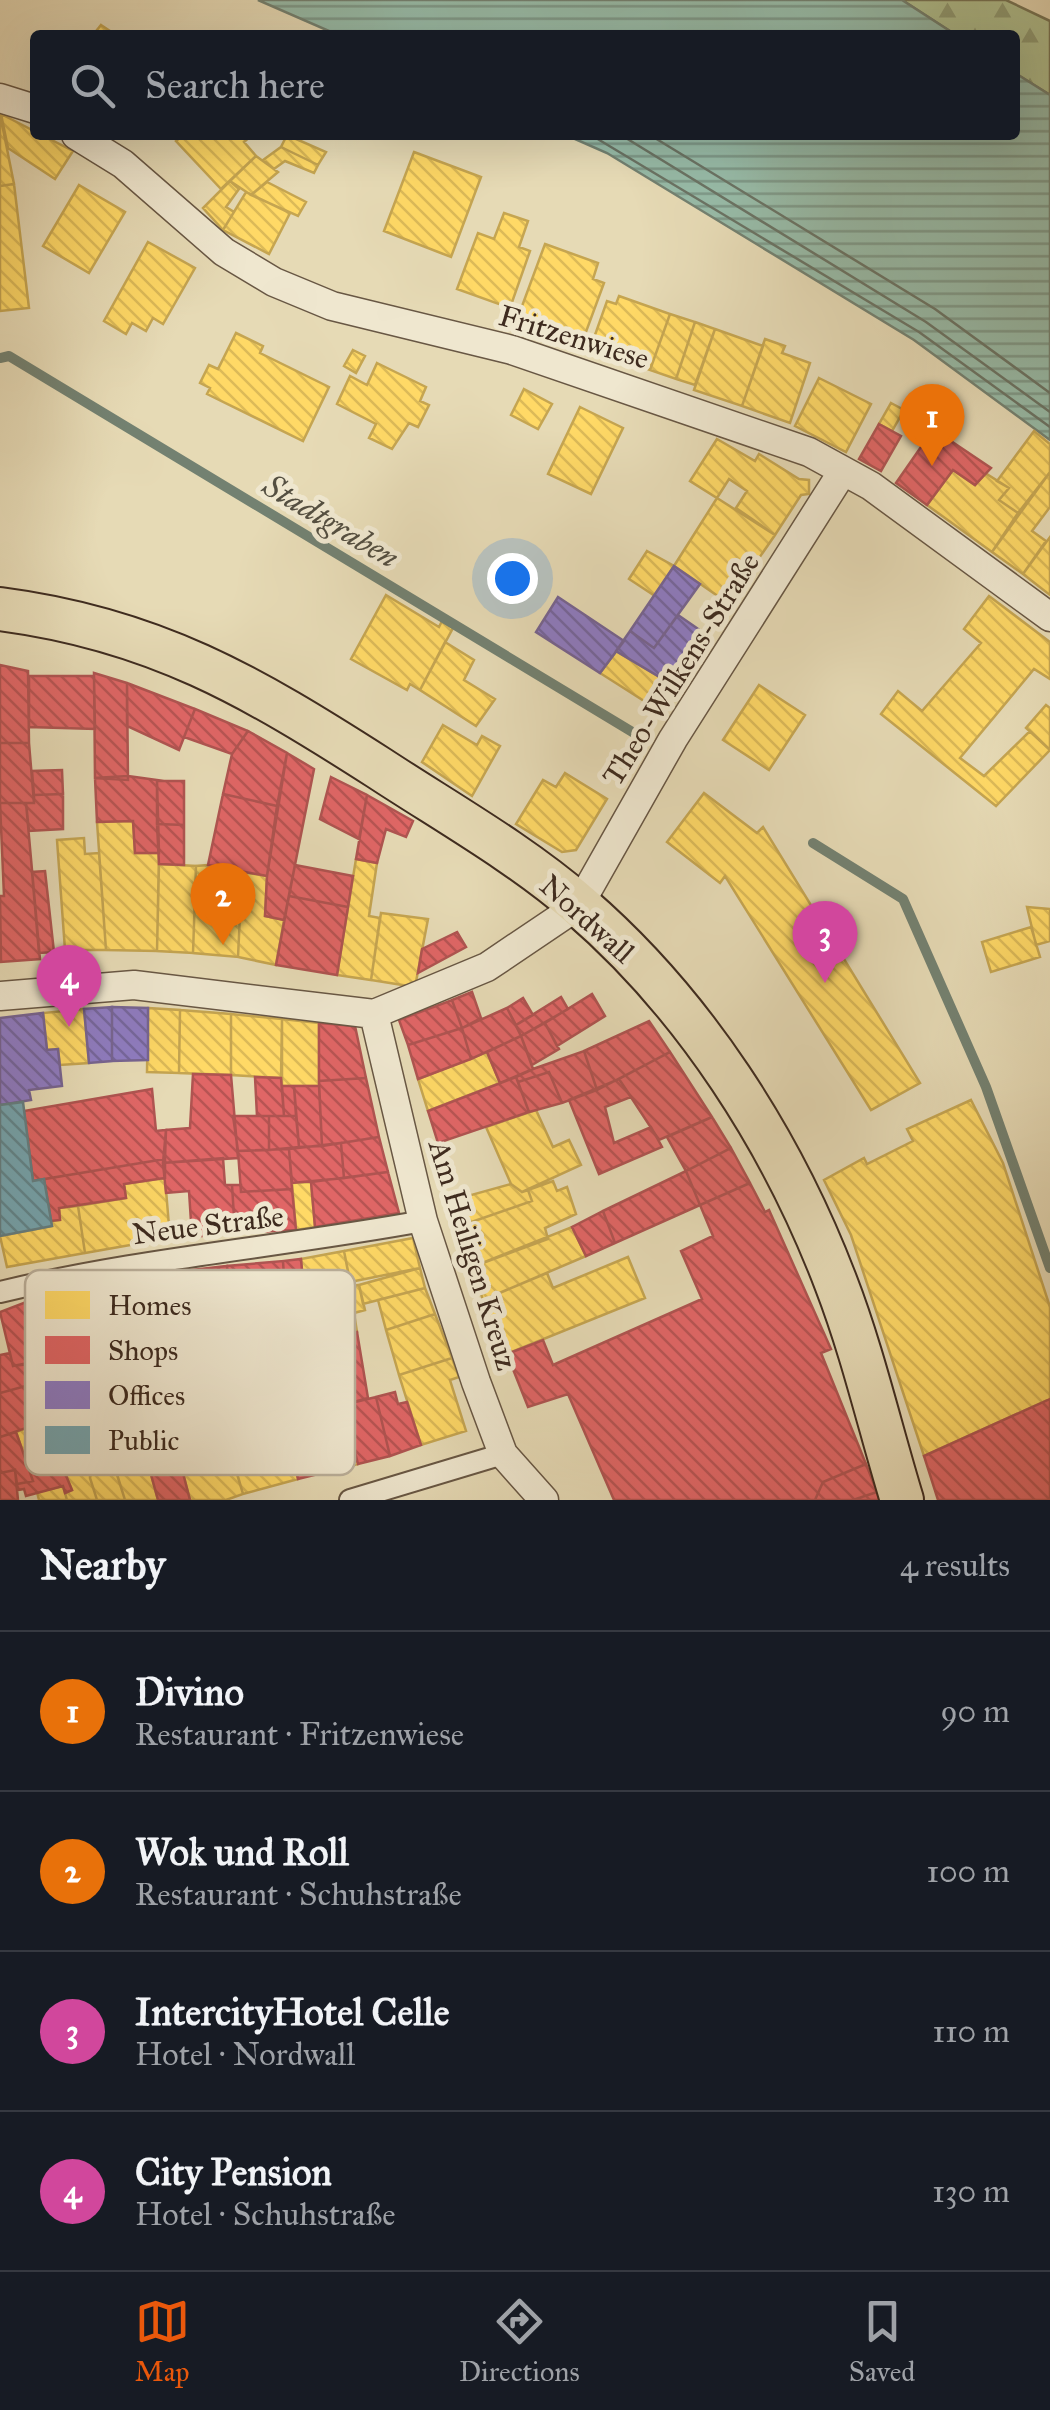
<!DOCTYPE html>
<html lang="en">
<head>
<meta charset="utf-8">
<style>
  :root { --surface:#171b24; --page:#20242c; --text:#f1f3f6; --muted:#9ea1a6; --line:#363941; --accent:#ea580c }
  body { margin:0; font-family:"IM FELL Great Primer",serif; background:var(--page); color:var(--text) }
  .you { position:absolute; left:512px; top:578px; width:35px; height:35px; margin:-25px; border:8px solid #fff; border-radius:50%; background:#1a73e8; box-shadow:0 0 0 15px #1a73e833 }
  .badge { display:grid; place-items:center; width:65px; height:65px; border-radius:50%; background:var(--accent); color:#fff; font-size:32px; font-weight:700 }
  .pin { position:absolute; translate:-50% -82px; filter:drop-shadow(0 2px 5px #0008) }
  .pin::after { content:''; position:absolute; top:52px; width:35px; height:30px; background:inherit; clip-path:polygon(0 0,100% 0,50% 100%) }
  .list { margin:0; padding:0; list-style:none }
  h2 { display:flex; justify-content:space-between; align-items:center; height:130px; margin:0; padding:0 40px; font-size:42px }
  h2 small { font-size:32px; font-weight:400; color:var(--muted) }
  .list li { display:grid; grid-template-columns:65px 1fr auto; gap:30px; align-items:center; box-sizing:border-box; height:160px; padding:0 40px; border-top:2px solid var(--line) }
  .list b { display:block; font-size:38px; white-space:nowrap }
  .list p { margin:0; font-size:32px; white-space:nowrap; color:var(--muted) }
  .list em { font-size:32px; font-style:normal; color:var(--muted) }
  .icon { flex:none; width:55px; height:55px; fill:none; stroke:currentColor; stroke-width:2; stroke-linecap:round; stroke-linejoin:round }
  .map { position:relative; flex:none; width:1050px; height:1500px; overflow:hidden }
  .search { position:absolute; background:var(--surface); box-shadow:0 10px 40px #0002; left:30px; right:30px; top:30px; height:110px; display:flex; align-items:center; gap:25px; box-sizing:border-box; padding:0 35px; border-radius:10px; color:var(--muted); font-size:38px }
  .sheet { height:770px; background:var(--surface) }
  nav { display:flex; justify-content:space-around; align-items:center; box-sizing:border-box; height:140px; border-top:2px solid var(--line); background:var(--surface); font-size:28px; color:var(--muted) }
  nav a { display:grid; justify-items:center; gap:5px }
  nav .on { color:var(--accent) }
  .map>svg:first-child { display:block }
</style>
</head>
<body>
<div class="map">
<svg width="1050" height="1500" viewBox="0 0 1050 1500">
  <defs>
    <pattern id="forest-firs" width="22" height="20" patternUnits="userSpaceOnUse" patternTransform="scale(2.5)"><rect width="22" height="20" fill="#b0c191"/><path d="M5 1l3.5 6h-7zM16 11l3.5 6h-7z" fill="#919d76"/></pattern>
    <pattern id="water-rules" width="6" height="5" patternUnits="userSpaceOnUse" patternTransform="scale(2.5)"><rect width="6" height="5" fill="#97bba8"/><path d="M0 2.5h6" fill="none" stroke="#7d9888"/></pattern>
    <pattern id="homes-back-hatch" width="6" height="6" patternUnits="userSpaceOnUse" patternTransform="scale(2.5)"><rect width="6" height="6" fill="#ffd966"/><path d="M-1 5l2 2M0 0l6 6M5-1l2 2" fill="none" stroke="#dcba58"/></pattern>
    <pattern id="shops-back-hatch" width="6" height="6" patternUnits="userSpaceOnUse" patternTransform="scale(2.5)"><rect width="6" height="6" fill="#e06666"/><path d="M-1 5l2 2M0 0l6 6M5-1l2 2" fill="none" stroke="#b75453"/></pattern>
    <pattern id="offices-back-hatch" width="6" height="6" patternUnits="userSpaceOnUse" patternTransform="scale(2.5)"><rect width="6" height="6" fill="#8e7cc3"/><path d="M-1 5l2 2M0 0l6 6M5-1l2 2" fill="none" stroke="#75669e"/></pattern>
    <pattern id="public-back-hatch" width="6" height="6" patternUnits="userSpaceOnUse" patternTransform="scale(2.5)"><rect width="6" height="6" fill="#76a5af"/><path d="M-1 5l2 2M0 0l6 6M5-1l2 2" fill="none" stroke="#62878e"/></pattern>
  </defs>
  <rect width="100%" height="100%" fill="#e6dab5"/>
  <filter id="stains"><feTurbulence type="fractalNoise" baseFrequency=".002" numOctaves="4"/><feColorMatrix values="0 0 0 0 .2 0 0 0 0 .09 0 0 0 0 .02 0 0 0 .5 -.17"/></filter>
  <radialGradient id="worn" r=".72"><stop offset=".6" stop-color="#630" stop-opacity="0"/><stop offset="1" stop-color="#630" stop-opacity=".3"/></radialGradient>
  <path fill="url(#forest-firs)" stroke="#777658" stroke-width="2.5" d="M902 0H1006L1050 21V95L1015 73V35H956Z"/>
  <path fill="url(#water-rules)" stroke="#738171" stroke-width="2.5" d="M258 0H902L956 35H338Z
    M1015 73 1050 95V440L914 340 607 153 566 135H1015Z"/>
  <path fill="url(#homes-back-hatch)" stroke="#c5a551" stroke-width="2.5" d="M101 25 116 35H93Z
    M0 114 14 184 0 186Z
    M1 114 73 151 55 179 8 148Z
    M183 135H252L244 142 256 156 221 189 176 141Z
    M287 135 326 152 318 165 281 147Z
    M281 147 318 165 314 173 285 161 274 169 263 160Z
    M414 152 481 177 451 257 384 231Z
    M256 156 278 172 251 195 230 181Z
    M230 181 239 189 226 207 234 212 223 230 203 208Z
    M267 182 306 202 298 216 251 195Z
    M14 184 29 308 0 311V186Z
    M79 185 125 212 89 273 43 246Z
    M246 192 290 213 269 254 223 230Z
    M504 213 528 221 519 247 530 251 510 308 457 289 478 233 494 239Z
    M148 242 195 268 163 324 153 318 146 331 132 323 126 334 104 321Z
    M545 244 598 263 593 279 604 283 583 340 518 317Z
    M619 296 670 314 650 370 590 349 607 301 616 304Z
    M670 314 695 322 676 379 650 370Z
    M695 322 715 329 695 385 676 379Z
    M715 329 763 346 742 406 694 390Z
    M236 333 263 346 260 353 329 387 303 441 207 394 210 388 200 383 209 365 218 369Z
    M765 339 785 346 782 353 810 363 790 423 742 406Z
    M353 350 365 356 356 373 344 366Z
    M377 363 426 387 420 401 429 405 418 427 409 423 392 449 369 438 376 424 337 404 350 376 367 385Z
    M819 378 871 404 846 452 795 426Z
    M524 389 552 404 538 429 511 415Z
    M891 403 904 410 892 431 879 424Z
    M580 407 623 428 591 494 548 474Z
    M1034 431 1050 444V472L1018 513 999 500 1009 488 997 481Z
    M717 439 755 461 759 454 799 479 809 480V494L801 495 775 535 736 508 747 491 729 479 717 498 690 481Z
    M953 470 975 485 985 473 1009 488 999 500 1018 513 992 552 927 505Z
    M1050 472V507L1032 531 1046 541 1023 574 992 552Z
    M717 498 775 535 728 603 674 566Z
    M1050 537V595L1023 574Z
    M647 551 674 566 655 596 629 579Z
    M386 595 439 627 442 621 453 628 420 690 410 684 407 690 351 659Z
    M989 596 1050 642V679L1034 669 960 758 984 776 1030 731 1050 750 996 806 881 714 898 691 922 711 981 643 964 629Z
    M445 642 474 660 464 680 495 699 476 726 420 690Z
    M616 651 668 682 652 706 600 673Z
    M759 685 805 715 769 770 723 740Z
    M1046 705 1050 708V750L1026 728Z
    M443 725 477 745 482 736 500 746 472 796 422 762Z
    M565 773 607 799 576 850 562 852 516 824 543 780 556 787Z
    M704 793 757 833 763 827 920 1083 871 1110 725 876 720 883 667 842Z
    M133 821 135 853H159L157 951 106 950 97 822Z
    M84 838 85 854 99 853 106 950H65L57 840Z
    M356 859 377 863 369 916 380 918 371 980 337 975Z
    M159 864 196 866 193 953 157 951Z
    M208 865 242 872 238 957 193 953 196 866Z
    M242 872 267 876 265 916 284 920 276 965 238 957Z
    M1027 907 1050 909V941L1036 945Z
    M381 913 428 919 415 987 371 980Z
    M1031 927 1040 957 991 972 982 942Z
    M148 1008 180 1010 179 1073 147 1072Z
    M84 1009 89 1063 60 1065 58 1049 47 1050 43 1013Z
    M180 1010 231 1014V1075L179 1073Z
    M231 1014 282 1019 281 1078 231 1075Z
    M282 1019 319 1023V1086H282Z
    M487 1052 500 1083 428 1111 418 1079Z
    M971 1100 1003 1163 1050 1307V1399L924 1456 851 1235 824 1180 864 1158 867 1164 913 1141 907 1129Z
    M536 1110 553 1147 569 1140 581 1165 522 1192 511 1184 486 1127Z
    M165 1178 170 1238 85 1253 78 1206 126 1198 124 1184Z
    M553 1181 557 1191 567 1187 576 1214 545 1228 548 1239 472 1267 460 1226 532 1201 528 1190Z
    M311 1182 315 1227 296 1230 292 1183Z
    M511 1184 522 1192 528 1190 532 1201 460 1226 453 1200Z
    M78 1206 85 1253 7 1267 0 1236 52 1226 51 1221 60 1220 59 1208Z
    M572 1227 586 1256 483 1300 472 1267Z
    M413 1238 420 1268 350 1282 344 1251Z
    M344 1251 351 1286 359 1285 365 1310 354 1313 357 1332 330 1337 327 1301 305 1303 301 1259Z
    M628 1257 645 1298 504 1355 483 1300 547 1273 553 1288Z
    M420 1268 425 1288 363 1304 359 1285Z
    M425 1288 435 1314 386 1330 378 1300Z
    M435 1314 452 1358 399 1375 386 1330Z
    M272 1355 274 1375 262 1377 269 1411 283 1409 298 1479 243 1494 206 1364Z
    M452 1358 459 1377 450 1380 466 1431 421 1445 399 1375Z
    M333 1360 358 1464 326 1472 300 1365Z
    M69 1388 90 1446V1478L97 1500H67L65 1493 72 1490 58 1456 27 1464 16 1432 66 1414 58 1391Z
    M224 1431 243 1494 226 1500H190L175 1443Z
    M141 1438 147 1460 158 1500H125L109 1448Z
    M112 1459 125 1500H97L90 1478 93 1464Z
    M63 1486 67 1500H39L37 1492Z"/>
  <path fill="url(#shops-back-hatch)" stroke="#af5451" stroke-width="2.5" d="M879 424 901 436 881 471 859 459Z
    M945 437 991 468 975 485 953 470 927 505 896 483 923 444Z
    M0 665 28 671 29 743H0Z
    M94 673 127 683 128 780 95 778Z
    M29 676H94L95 729 29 727Z
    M127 683 195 709 179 750 127 726Z
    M195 709 248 731 232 754 184 737Z
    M248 731 287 753 277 806 223 794 232 754Z
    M0 743H29L34 803H0Z
    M287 753 314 769 284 920 265 916 267 876Z
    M62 770 63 794 34 795 32 771Z
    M128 776 164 781H157L159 853H135L133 821 97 822 95 778Z
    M331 777 367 795 359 839 320 819Z
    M157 781H184V825L157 824Z
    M63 794V829L29 831 26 803H34V795Z
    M223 794 277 806 267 876 208 865Z
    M367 795 413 821 406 837 386 829 377 863 356 859Z
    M0 803H26L40 959 1 962 0 896H4Z
    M157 824 184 825V865L159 864Z
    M295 865 353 876 348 907 289 896Z
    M45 871 54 952 39 953 32 872Z
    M289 896 348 907 337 975 276 965Z
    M457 932 466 947 418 973 422 949Z
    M472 992 481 1018 462 1028 452 1000Z
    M592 994 605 1016 557 1046 545 1023Z
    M561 997 568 1009 521 1036 516 1025Z
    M523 998 533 1015 516 1025 507 1008Z
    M452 1000 462 1028 408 1045 399 1020Z
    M507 1008 521 1036 471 1059 462 1028Z
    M649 1021 670 1052 597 1090 584 1051Z
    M319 1023 355 1026 366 1078 319 1081Z
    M545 1023 559 1049 532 1065 521 1036Z
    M462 1028 471 1059 418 1079 408 1045Z
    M521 1036 533 1069 500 1083 487 1052Z
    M584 1051 597 1090 562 1103 549 1072 518 1082 516 1077 533 1069Z
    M670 1052 712 1117 659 1140 619 1079Z
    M549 1072 562 1103 529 1112 518 1082Z
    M193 1074 231 1075 238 1158 163 1163 166 1130 190 1128Z
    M255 1077 281 1078 284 1116H257Z
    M516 1077 529 1112 438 1143 428 1111Z
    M366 1078 379 1137 322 1146 319 1081Z
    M619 1079 631 1097 605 1107 614 1143 651 1127 662 1147 599 1174 569 1100Z
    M282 1086H294L296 1116H284Z
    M294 1086H319L322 1146 299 1147Z
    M152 1089 156 1131 166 1130 165 1159 33 1181 24 1111Z
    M233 1116H269V1150L238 1151Z
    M269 1116H296L299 1147 269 1150Z
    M712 1117 731 1148 686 1171 667 1137Z
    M379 1137 388 1172 344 1178 341 1143Z
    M341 1143 344 1178 292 1183 289 1149Z
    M731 1148 750 1183 700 1205 686 1171Z
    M289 1149 292 1189 241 1192 238 1151Z
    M223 1158 225 1185H232L235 1233 192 1237 189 1191 166 1193 163 1163Z
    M165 1159V1178L124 1184 126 1198 59 1208 60 1220 51 1221 44 1179Z
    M686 1171 700 1205 615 1243 603 1211Z
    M388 1172 399 1213 315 1227 311 1182Z
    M750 1183 765 1212 769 1210 831 1349 821 1353 866 1464 823 1482 815 1500H614L568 1394 528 1407 507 1354 543 1340 553 1365 702 1299 681 1251 713 1236 700 1205Z
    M232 1185H241V1192L292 1189 296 1230 235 1233Z
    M603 1211 615 1243 586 1256 572 1227Z
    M301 1259 308 1338 330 1337 333 1360 300 1365 308 1411 284 1418 283 1409 269 1411 262 1377 274 1375 272 1355 235 1360V1343L288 1340 283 1261Z
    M283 1261 288 1340 235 1343 227 1266Z
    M227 1266 231 1312 191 1316V1323H204L208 1354 181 1358 174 1272Z
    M42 1296 53 1358 13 1366 0 1312Z
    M357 1332 368 1398 343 1405 330 1337Z
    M10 1353 13 1366 30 1364 33 1384 0 1393V1355Z
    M33 1384 36 1395 58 1391 66 1414 0 1437V1393Z
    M395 1392 398 1404 407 1402 421 1445 390 1456 376 1397Z
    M376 1397 390 1456 358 1464 343 1405Z
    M1050 1399V1500H938L924 1456Z
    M308 1411 326 1472 298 1479 284 1418Z
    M16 1432 33 1481 17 1484 15 1470 0 1473V1437Z
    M178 1454 190 1500H158L147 1460Z
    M58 1456 72 1490 65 1493 63 1486 26 1496 24 1489 18 1490 17 1484 33 1481 27 1464Z
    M866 1464 877 1492 853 1500H815L823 1482Z
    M15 1470 18 1500H0V1473Z
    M877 1492 879 1500H853Z"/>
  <path fill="url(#offices-back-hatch)" stroke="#766492" stroke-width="2.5" d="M674 566 700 584 654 648 630 631Z
    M558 597 624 641 600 673 536 632Z
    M678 615 704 633 668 682 616 651 630 631 654 648Z
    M112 1007V1061L89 1063 84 1009Z
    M112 1007 148 1008V1060L112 1061Z
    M43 1013 47 1050 58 1049 62 1086 29 1090 31 1100 0 1105V1018Z"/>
  <path fill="url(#public-back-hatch)" stroke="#658084" stroke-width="2.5" d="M23 1102 33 1181 44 1179 52 1226 0 1236V1105Z"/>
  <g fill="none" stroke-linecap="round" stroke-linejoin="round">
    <path stroke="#6a7364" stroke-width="2.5" d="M591 135 919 332 1050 427
      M621 135 926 322 1050 412
      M650 135 935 309 1050 393"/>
    <path stroke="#738171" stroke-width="10" d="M0 358 9 356 634 733
      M813 843 903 899 986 1087 1050 1268"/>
    <defs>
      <path id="pedestrian" d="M0 1292C140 1258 282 1247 423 1221
        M350 1500 503 1454"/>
      <path id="minor" d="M0 98 35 109
        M76 135 123 164 224 252 274 282 332 306 512 350 809 452 871 486 1050 617
        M0 996 134 985 374 1014 487 967 579 905 673 739 843 471
        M374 1014 423 1221 476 1382 503 1454 544 1500"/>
      <path id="primary" d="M0 609C154 629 251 686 379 768 446 812 519 853 579 905 694 1004 782 1141 836 1283 863 1353 880 1428 902 1500"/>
    </defs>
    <use href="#pedestrian" stroke="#685744" stroke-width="24"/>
    <use href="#minor" stroke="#685744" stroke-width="31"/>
    <use href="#primary" stroke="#3e2b1f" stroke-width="46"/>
    <use href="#pedestrian" stroke="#efe7cf" stroke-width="20"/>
    <use href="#minor" stroke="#efe7cf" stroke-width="28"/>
    <use href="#primary" stroke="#e6dab5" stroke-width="42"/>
  </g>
  <g text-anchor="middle" stroke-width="10" stroke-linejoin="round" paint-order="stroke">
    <g font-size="30" fill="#3e2b1f" stroke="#efe7cf">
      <text transform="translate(574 337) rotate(17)" y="10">Fritzenwiese</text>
      <text transform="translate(681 669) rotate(-58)" y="10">Theo-Wilkens-Straße</text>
      <text transform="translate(587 919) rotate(42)" y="10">Nordwall</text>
      <text transform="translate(208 1225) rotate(-7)" y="10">Neue Straße</text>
      <text transform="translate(473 1255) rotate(73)" y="10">Am Heiligen Kreuz</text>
    </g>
    <g font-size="32" font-style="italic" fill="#544f41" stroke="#efe7cf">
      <text transform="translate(331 521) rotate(31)" y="11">Stadtgraben</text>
    </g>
  </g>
  <rect x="25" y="1270" width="330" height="205" rx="15" fill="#efe7cf" stroke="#baaf9a" stroke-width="2.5"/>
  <rect x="45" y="1291" width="45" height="28" fill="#ffd966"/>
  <rect x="45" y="1336" width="45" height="28" fill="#e06666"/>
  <rect x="45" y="1381" width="45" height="28" fill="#8e7cc3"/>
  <rect x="45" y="1426" width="45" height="28" fill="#76a5af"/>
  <g font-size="28" fill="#3e2b1f">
    <text x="108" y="1315">Homes</text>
    <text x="108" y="1360">Shops</text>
    <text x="108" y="1405">Offices</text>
    <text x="108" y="1450">Public</text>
  </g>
  <rect width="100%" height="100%" filter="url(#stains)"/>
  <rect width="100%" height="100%" fill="url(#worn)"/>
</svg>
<div class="you"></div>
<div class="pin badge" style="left:932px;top:466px;background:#e8710a">1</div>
<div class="pin badge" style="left:223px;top:945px;background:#e8710a">2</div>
<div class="pin badge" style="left:825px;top:983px;background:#d1479c">3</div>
<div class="pin badge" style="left:69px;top:1027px;background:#d1479c">4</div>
<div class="search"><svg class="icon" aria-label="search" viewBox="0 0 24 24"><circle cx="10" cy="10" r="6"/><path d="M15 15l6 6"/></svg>Search here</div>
</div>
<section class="sheet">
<h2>Nearby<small>4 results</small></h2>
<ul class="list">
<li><span class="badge" style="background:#e8710a">1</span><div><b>Divino</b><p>Restaurant · Fritzenwiese</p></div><em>90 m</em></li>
<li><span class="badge" style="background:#e8710a">2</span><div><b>Wok und Roll</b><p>Restaurant · Schuhstraße</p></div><em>100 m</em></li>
<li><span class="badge" style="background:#d1479c">3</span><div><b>IntercityHotel Celle</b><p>Hotel · Nordwall</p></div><em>110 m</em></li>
<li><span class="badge" style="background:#d1479c">4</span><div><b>City Pension</b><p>Hotel · Schuhstraße</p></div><em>130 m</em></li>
</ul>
</section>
<nav>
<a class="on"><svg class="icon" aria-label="map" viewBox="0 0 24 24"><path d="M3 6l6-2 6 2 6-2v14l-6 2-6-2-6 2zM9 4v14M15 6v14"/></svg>Map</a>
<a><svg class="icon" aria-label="directions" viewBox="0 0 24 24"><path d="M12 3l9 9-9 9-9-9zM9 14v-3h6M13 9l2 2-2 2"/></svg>Directions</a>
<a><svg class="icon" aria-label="saved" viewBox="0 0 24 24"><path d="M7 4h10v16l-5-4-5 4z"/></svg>Saved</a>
</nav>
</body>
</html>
